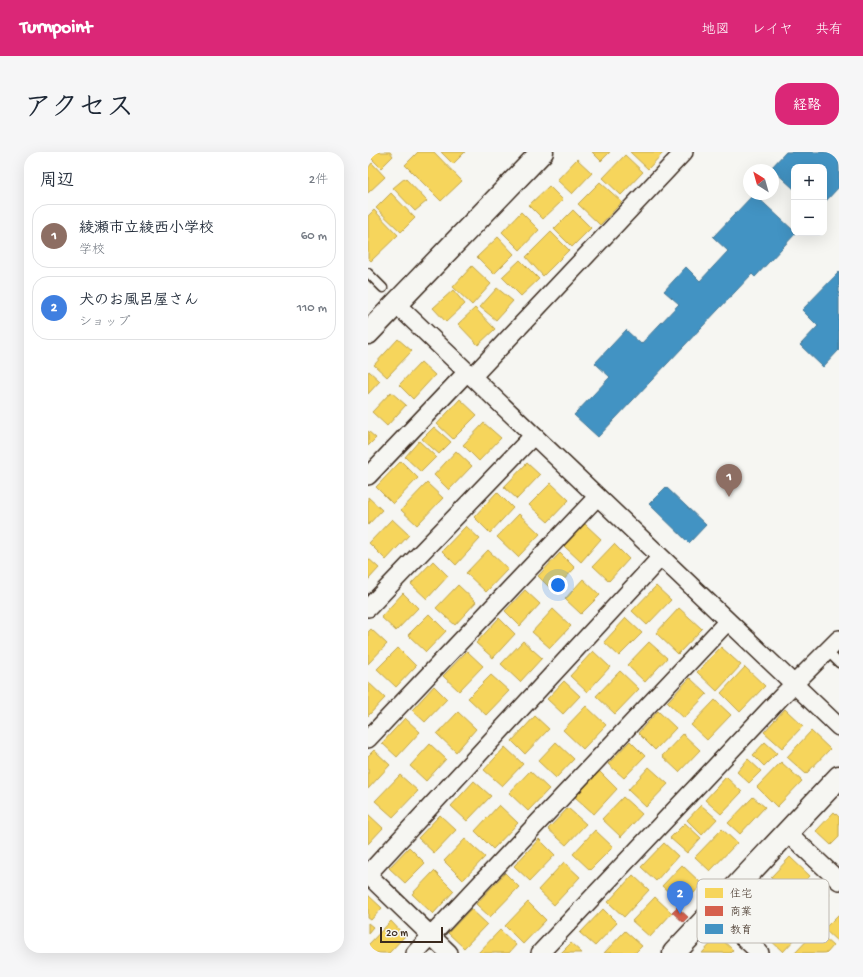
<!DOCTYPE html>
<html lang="ja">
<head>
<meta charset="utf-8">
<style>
  :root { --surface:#fff; --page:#f6f6f7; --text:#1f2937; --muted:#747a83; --line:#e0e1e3; --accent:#db2777 }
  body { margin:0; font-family:"Gochi Hand","Klee One",sans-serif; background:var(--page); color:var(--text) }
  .controls { position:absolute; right:12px; top:12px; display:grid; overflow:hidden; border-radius:8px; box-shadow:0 4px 16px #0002 }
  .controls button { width:36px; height:36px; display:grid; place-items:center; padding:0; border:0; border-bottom:1px solid var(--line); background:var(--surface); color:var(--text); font:20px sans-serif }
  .compass { position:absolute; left:375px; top:12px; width:36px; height:36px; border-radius:50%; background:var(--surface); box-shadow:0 4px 16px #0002; rotate:323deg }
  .scale { position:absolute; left:12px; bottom:10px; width:63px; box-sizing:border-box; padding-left:4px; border:2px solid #3b2a1e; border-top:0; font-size:11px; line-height:14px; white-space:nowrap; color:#3b2a1e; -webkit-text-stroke:3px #f6f6f2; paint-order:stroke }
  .you { position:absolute; left:190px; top:433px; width:14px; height:14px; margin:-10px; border:3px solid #fff; border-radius:50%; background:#1a73e8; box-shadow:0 0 0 6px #1a73e833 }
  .badge { display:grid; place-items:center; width:26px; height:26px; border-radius:50%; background:var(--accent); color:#fff; font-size:13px; font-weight:700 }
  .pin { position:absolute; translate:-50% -33px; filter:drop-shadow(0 1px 2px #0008) }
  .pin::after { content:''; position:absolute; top:21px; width:14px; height:12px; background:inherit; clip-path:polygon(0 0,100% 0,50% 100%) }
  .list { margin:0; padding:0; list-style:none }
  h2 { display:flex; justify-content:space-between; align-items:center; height:52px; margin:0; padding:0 16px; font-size:17px }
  h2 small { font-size:13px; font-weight:400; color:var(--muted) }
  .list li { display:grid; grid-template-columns:26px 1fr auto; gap:12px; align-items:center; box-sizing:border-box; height:64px; margin:0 8px 8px; padding:0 8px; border:1px solid var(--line); border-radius:16px }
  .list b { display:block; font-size:15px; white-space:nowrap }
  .list p { margin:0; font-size:13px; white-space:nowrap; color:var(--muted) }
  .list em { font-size:13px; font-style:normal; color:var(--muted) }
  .map { position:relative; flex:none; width:471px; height:801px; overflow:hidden; border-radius:16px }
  header { display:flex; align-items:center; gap:24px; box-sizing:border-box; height:56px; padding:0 20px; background:var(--accent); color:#fff }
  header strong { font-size:19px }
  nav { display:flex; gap:22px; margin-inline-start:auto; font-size:14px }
  .intro { display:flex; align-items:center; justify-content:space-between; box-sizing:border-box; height:96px; padding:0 24px }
  h1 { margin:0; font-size:28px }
  .button { padding:10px 18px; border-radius:16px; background:var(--accent); color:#fff; font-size:14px; font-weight:700 }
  main { display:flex; gap:24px; padding:0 24px }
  aside { flex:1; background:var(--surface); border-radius:16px; box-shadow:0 4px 16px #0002 }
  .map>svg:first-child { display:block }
</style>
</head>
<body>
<header>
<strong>Turnpoint</strong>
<nav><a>地図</a><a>レイヤ</a><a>共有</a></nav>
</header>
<div class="intro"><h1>アクセス</h1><a class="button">経路</a></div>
<main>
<aside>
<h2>周辺<small>2件</small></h2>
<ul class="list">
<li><span class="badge" style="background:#8d6e63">1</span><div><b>綾瀬市立綾西小学校</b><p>学校</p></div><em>60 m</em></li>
<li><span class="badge" style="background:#3f7fe0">2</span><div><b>犬のお風呂屋さん</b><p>ショップ</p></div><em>110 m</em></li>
</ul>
</aside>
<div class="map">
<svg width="471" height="801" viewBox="0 0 471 801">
  <rect width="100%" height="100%" fill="#f6f6f2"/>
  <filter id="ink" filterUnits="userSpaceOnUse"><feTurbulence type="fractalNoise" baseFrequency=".025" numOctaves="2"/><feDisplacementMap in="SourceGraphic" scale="8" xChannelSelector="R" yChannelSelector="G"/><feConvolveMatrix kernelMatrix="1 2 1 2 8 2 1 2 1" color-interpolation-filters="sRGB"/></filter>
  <g filter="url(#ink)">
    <path fill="#f6d55c" stroke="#bea249" d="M0 0H22L25 4 13 16 0 3Z
      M50 0H66L94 29 73 49 37 13Z
      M73 0H97L85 12Z
      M224 0H242L233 9Z
      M262 0H295V1L280 17Z
      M257 3 275 20 253 43 235 26Z
      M209 7 224 21 204 42 189 28Z
      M4 11 17 25 0 41V16Z
      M37 26 59 49 47 59 25 36Z
      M232 30 254 50 232 73 210 52Z
      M181 34 195 48 175 67 161 53Z
      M23 41 47 66 33 80 8 56Z
      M6 58 30 83 3 109 0 106V64Z
      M205 58 223 76 204 95 186 77Z
      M153 60 171 78 152 98 134 80Z
      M183 80 201 98 175 124 158 105Z
      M130 85 146 102 126 122 109 105Z
      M152 108 171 127 153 144 134 125Z
      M104 114 123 132 104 153 85 135Z
      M129 136 145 149 128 168 112 155Z
      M85 138 97 152 78 170 65 156Z
      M107 156 127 177 110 193 90 172Z
      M30 187 44 199 19 225 6 213Z
      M53 210 67 223 45 247 31 233Z
      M1 219 12 229 0 242V220Z
      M23 240 38 253 19 274 4 260Z
      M92 247 109 263 85 287 69 272Z
      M116 271 133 286 111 309 95 293Z
      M66 275 83 290 71 302 54 287Z
      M0 279 8 286 0 294Z
      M51 289 68 305 53 320 37 305Z
      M88 299 104 314 81 338 66 323Z
      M33 309 50 326 25 352 8 335Z
      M159 311 172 323 149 347 136 335Z
      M59 331 75 346 49 373 33 358Z
      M183 331 201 348 180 370 161 353Z
      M129 340 145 356 122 381 106 365Z
      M0 345 14 358 0 373Z
      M151 362 172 382 150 405 129 385Z
      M24 367 41 383 18 408 1 391Z
      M217 372 233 387 213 410 196 394Z
      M98 374 112 387 88 413 74 399Z
      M246 392 261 407 241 429 225 414Z
      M120 398 140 417 118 440 98 421Z
      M192 401 207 416 185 439 170 424Z
      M0 406 11 416 0 428Z
      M65 409 80 424 59 447 43 432Z
      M215 427 232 443 213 462 197 447Z
      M90 433 108 450 87 473 68 456Z
      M288 434 303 448 279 473 264 459Z
      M157 438 172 452 152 474 137 459Z
      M35 441 50 456 28 479 13 465Z
      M311 456 334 477 310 502 288 481Z
      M185 457 203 474 182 496 164 480Z
      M61 462 78 479 58 500 40 483Z
      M131 466 147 482 125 506 108 491Z
      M258 466 274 481 251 504 236 490Z
      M3 477 19 492 0 512V480Z
      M155 489 174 506 152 530 133 512Z
      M281 490 299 506 277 530 259 513Z
      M353 495 373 513 349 539 329 520Z
      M30 496 48 514 28 535 9 517Z
      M99 499 115 514 91 539 75 524Z
      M225 499 242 515 219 540 202 524Z
      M377 515 397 534 372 560 353 541Z
      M252 519 271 537 247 562 228 544Z
      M123 523 141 539 118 563 100 546Z
      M322 526 339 542 316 566 299 550Z
      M196 529 212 544 195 562 179 547Z
      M0 530 17 546 0 564Z
      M66 534 79 547 57 570 44 558Z
      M347 548 363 563 339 588 323 573Z
      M218 554 238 573 215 597 195 578Z
      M417 557 435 574 414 596 396 580Z
      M290 559 308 576 287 598 270 581Z
      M90 560 108 577 88 600 69 582Z
      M167 564 181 577 157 602 144 589Z
      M37 566 52 580 29 605 14 591Z
      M443 579 462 597 438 622 419 605Z
      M315 582 332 598 311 620 294 604Z
      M262 589 277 604 256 626 240 612Z
      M188 590 206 607 188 626 170 609Z
      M397 590 409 601 396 614 385 603Z
      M62 592 78 607 58 629 42 614Z
      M137 595 155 612 134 634 116 618Z
      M6 598 22 613 0 637V604Z
      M380 607 393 619 381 631 369 620Z
      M413 610 434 629 409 655 389 635Z
      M281 615 300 632 278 655 260 638Z
      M162 619 181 637 160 659 141 641Z
      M231 619 249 637 226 662 207 645Z
      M32 623 50 639 25 665 7 649Z
      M358 625 374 640 353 662 337 648Z
      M106 629 123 644 99 669 83 654Z
      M255 645 274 662 253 685 234 667Z
      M385 645 397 655 372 682 360 671Z
      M131 653 150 671 125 697 107 679Z
      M333 653 349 667 334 683 319 668Z
      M200 656 218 672 198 693 180 677Z
      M466 660 471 665V685L463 693 448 679Z
      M0 662 15 676 0 692Z
      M72 663 88 678 66 701 50 686Z
      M317 671 333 686 319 701 302 686Z
      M354 677 369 691 342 719 327 705Z
      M227 678 245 695 222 718 205 702Z
      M97 687 117 705 95 728 76 709Z
      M171 687 187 703 162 729 146 714Z
      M296 691 310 704 288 729 273 715Z
      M41 695 57 711 37 731 21 716Z
      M422 705 442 724 423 744 403 725Z
      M196 710 212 725 186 753 170 738Z
      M314 713 334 732 315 753 294 734Z
      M66 719 86 739 65 762 44 742Z
      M137 721 151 735 122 765 108 752Z
      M265 723 281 738 256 765 240 750Z
      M449 730 462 742 445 760 431 748Z
      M0 743 14 756 3 768 0 766Z
      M287 745 304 761 282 785 264 769Z
      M160 750 178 768 155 792 137 774Z
      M103 757 119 772 96 796 80 781Z
      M235 757 249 771 227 794 212 781Z
      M421 757 439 774 415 800 397 783Z
      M471 762V789L470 790 456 777Z
      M23 769 37 784 21 801H6L0 795V793Z
      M0 771 5 775 0 781Z
      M132 778 148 793 141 801H110Z
      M257 779 274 794 267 801H236Z
      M448 779 465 794 459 801H427Z
      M350 784 365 798 362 801H334Z
      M203 791 214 801H193Z"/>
    <path fill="#d6604d" stroke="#a8503f" d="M309 755 320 765 315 770 304 760Z"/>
    <path fill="#4393c3" stroke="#417492" d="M418 0H471V35L456 51V15H426V37L403 16Z
      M386 42 426 79V81H428L387 125 384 122 230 285 206 263 242 225 227 211 258 178 273 192 311 152 296 139 318 115 332 129 360 99 345 85Z
      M471 120V198L455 215 432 193 450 174 434 158Z
      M298 335 338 373 321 391 281 352Z"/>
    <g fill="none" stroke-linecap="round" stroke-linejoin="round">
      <defs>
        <path id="lane" d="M0 121 15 136
          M459 499 471 511"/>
        <path id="street" d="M28 152 471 575
          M104 225 316 0
          M0 324 99 220
          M0 456 165 284
          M0 587 229 345
          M419 680 471 729
          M0 722 293 405
          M0 723 81 801
          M347 759 392 801
          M47 801 360 469
          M172 801 415 543 471 487"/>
        <path id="secondary" d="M0 181 174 0
          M306 801 471 625"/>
      </defs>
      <use href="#lane" stroke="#3b2a1e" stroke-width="11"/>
      <use href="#street" stroke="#3b2a1e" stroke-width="20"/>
      <use href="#secondary" stroke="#3b2a1e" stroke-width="25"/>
      <use href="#lane" stroke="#f6f6f2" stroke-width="8"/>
      <use href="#street" stroke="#f6f6f2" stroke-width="17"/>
      <use href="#secondary" stroke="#f6f6f2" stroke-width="22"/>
    </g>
  </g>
  <rect x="329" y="727" width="132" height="64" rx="6" fill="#f6f6f2" stroke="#beb9b2" stroke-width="1"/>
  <rect x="337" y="736" width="18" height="10" fill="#f6d55c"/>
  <rect x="337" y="754" width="18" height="10" fill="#d6604d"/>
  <rect x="337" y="772" width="18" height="10" fill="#4393c3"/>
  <g font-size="11" fill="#3b2a1e">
    <text x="362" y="745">住宅</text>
    <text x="362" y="763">商業</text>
    <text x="362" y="781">教育</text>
  </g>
</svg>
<div class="controls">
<button>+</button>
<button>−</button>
</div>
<svg class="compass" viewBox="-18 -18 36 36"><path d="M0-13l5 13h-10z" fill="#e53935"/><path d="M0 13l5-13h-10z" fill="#747a83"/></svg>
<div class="scale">20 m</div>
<div class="you"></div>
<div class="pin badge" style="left:361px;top:345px;background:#8d6e63">1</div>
<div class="pin badge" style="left:312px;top:762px;background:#3f7fe0">2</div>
</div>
</main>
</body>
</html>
